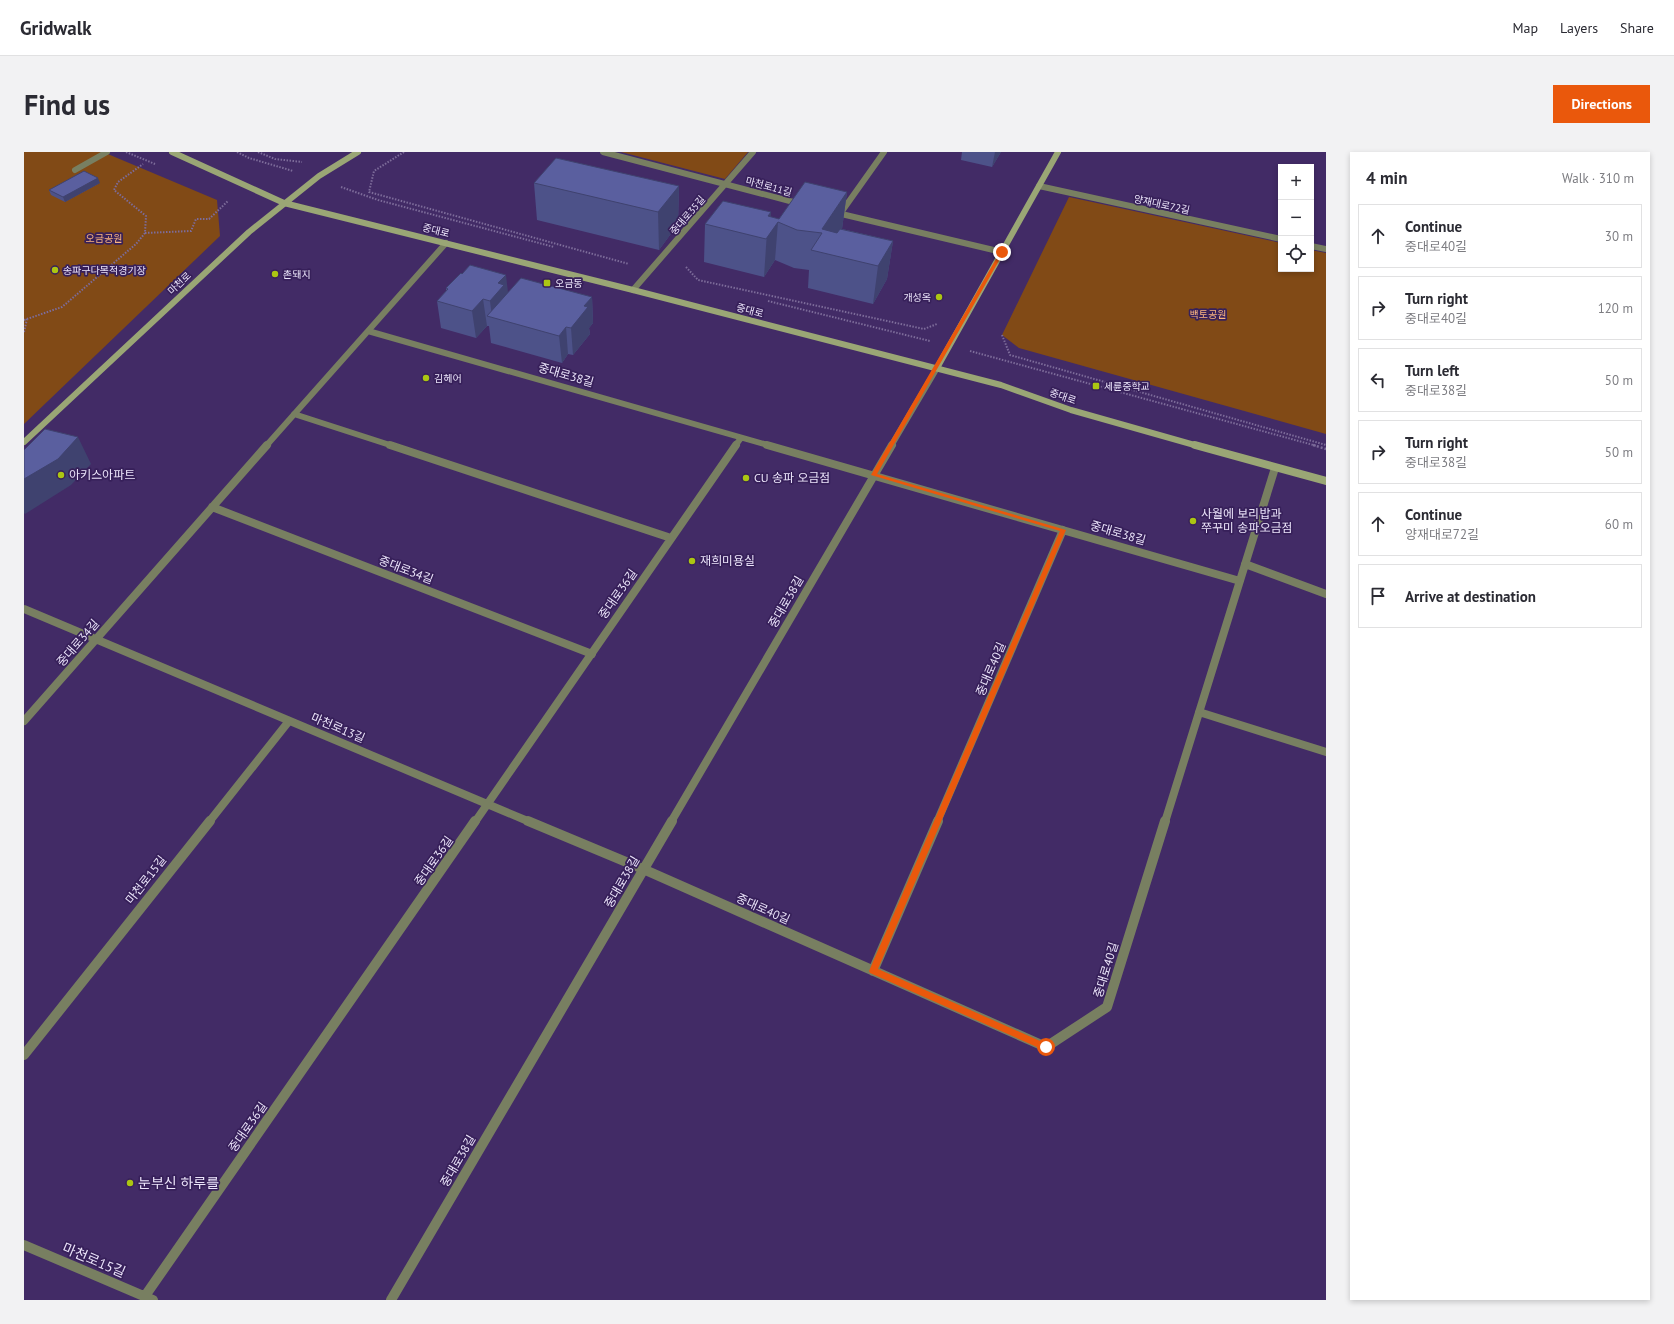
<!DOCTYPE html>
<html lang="en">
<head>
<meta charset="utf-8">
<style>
  :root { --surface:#fff; --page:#f2f2f3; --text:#2b2b33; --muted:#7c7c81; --line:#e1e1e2; --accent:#ea580c }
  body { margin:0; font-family:"PT Sans","Noto Sans KR",sans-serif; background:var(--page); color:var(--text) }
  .controls { position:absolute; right:12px; top:12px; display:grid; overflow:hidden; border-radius:0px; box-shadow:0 2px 6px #0003 }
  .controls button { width:36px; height:36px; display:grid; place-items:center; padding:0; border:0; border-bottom:1px solid var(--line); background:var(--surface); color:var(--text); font:20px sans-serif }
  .stop { position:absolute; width:12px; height:12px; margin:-9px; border:3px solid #ea580c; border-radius:50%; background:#fff }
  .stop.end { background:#ea580c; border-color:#fff; box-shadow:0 1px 4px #0008 }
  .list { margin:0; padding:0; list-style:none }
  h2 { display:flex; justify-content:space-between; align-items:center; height:52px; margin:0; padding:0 16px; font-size:17px }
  h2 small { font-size:13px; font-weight:400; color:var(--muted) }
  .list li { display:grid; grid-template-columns:26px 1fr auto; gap:12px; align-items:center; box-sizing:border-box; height:64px; margin:0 8px 8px; padding:0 8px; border:1px solid var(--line); border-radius:0px }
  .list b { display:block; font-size:15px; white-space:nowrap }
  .list p { margin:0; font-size:13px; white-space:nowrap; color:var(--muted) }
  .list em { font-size:13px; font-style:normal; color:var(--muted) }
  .icon { flex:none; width:22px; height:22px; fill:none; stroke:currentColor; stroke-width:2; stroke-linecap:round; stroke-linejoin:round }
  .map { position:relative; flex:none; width:1302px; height:1148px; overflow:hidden; border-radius:0px }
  header { display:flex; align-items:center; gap:24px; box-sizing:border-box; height:56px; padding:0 20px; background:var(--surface); border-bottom:1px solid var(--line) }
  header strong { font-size:19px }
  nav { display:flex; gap:22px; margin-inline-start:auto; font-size:14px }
  .intro { display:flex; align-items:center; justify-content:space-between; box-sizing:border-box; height:96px; padding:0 24px }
  h1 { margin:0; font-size:28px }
  .button { padding:10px 18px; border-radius:0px; background:var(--accent); color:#fff; font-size:14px; font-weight:700 }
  main { display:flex; gap:24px; padding:0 24px }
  aside { flex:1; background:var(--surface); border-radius:0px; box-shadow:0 2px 6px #0003 }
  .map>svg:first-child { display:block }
</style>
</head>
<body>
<header>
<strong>Gridwalk</strong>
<nav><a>Map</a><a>Layers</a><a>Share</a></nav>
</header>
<div class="intro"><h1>Find us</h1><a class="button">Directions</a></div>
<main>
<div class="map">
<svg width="1302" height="1148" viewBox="0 0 1302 1148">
  <rect width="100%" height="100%" fill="#422b66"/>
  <path fill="#814a16" d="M0 0H79L193 48 196 84 0 272Z
    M597 0H724L701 27Z
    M1045 45 1257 91V117H1287V98L1302 101V282L995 196 978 183Z"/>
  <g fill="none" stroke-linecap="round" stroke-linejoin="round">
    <path stroke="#7d6c9a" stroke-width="2" stroke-dasharray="1.5 1.5" stroke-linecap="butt" d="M102 0 131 12
      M213 0 225 6 269 19
      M234 0 251 7 278 10
      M380 0 350 19 345 40 605 112
      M317 35 354 48 530 95
      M121 81 167 79 172 67H185L204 49
      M662 115 674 128 900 177 913 172
      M744 149 906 189
      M0 168 38 155 112 92 121 81 122 64 90 38 94 30 119 12
      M0 180 3 167
      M978 183 986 203 1302 293
      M946 199 1293 294"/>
    <path stroke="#7d6c9a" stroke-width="2.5" stroke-dasharray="2 2" stroke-linecap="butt" d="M1289 293 1302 297"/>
    <path stroke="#787f61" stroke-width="6" d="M51 18 83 0"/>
    <path stroke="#787f61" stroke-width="6" d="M579 0 777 52
      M1015 34 1257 87
      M809 60 978 100
      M816 62 860 0
      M1287 94 1302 97
      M609 138 729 0
      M344 179 747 294
      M270 262 369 294
      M242 294 422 91
      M711 294 717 286
      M867 294 913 216"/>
    <path stroke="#787f61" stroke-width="8" d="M366 293 647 386
      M743 293 1216 429
      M188 355 568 502
      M1221 412 1302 442
      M0 457 506 670
      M1175 560 1302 600
      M0 569 243 293
      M185 670 265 569
      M451 670 712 293
      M647 670 868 293
      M913 670 1039 378
      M1141 670 1251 316"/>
    <path stroke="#787f61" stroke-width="10" d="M504 669 619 717 1022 895 1083 855 1141 669
      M849 819 914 669
      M0 903 186 669
      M0 1093 129 1148
      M121 1144 451 669
      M367 1148 648 669"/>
    <path stroke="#9aa675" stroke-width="6" d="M148 0 260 51 609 138 977 233 1047 258 1174 294
      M913 216 1034 0
      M0 290 225 80 295 24 334 0"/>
    <path stroke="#9aa675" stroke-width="8" d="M1171 293 1302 329"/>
  </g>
  <path fill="#4d5289" d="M938 0H977L968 15 937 8Z
    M76 31 41 50 27 43 25 38Z
    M510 31 655 34 654 72 635 98 513 68Z
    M823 40 818 77 869 89 863 127 849 152 784 136 785 118 770 116 751 108 740 125 680 110 681 72 747 60 746 65 755 67Z
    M422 136 484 141 568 145 569 171 565 176 566 182 549 203 544 202 538 211 467 191 465 174H463L452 186 417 176 413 149 422 139Z"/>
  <path fill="#3f426f" d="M971 0H977L968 15Z
    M74 26 76 31 41 50 39 45Z
    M655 34 654 72 635 98 634 60Z
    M823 40 818 77 796 100 798 77Z
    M747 60 745 82 754 70 751 108 740 125 744 64Z
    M869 89 863 127 849 152 854 114Z
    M482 123 485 149 468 165 466 149 474 131Z
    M568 145 569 171 565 176 566 182 549 203 547 176 560 154Z
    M459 147 463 174 452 186 448 159Z
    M542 175 544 202 538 211 535 184Z
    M54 285 67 312 47 333 1 362 0 361V327Z"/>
  <path fill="#5a5f9f" stroke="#3f426f" d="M532 6 655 34 634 60 510 31Z
    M60 19 74 26 39 45 25 38Z
    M781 30 823 40 798 77 813 81 816 77 869 89 854 114 787 98 798 81 773 78 754 70 742 87 681 72 699 49 747 60 744 64 755 67Z
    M446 113 482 123 474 131 480 133 466 149 459 147 448 159 413 149 424 137 422 136 437 121 438 122Z
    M497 126 568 145 560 154 564 155 547 176 542 175 535 184 463 164Z
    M21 277 54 285 34 307 0 327V298Z"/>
  <path fill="#ea580c" d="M978 99 980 100 853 322 1042 378 854 817 1025 893 1026 895 1022 899 846 821 845 819 1036 379 847 323 976 100Z"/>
  <g fill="#acc612" stroke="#37205a" stroke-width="1.5">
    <circle cx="31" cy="118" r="4"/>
    <circle cx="251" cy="122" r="4"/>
    <rect x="519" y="127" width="8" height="8" rx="2"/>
    <circle cx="915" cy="145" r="4"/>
    <circle cx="402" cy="226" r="4"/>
    <rect x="1068" y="230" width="8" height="8" rx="2"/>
    <circle cx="37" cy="323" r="4"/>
    <circle cx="722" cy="326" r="4"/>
    <circle cx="1169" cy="369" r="4"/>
    <circle cx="668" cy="409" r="4"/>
    <circle cx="106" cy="1031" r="4"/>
  </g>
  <g text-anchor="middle" stroke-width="3.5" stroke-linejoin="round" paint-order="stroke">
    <g font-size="10" fill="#ebe4fa" stroke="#37205a">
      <text transform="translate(745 34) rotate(15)" y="4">마천로11길</text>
      <text transform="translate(1138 52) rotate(12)" y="4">양재대로72길</text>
      <text transform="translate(663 63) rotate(-49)" y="4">중대로35길</text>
      <text transform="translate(412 78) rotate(14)" y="4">중대로</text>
      <text transform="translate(155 131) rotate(-43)" y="4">마천로</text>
      <text transform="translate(726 158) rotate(15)" y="4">중대로</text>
      <text transform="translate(1039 244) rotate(19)" y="4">중대로</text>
    </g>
    <g font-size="10" fill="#fab57f" stroke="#37205a">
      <text x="80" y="90">오금공원</text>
      <text x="1184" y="166">백토공원</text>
    </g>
    <g font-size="10" fill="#ebe4fa" stroke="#37205a" text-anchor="start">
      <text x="39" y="122">송파구다목적경기장</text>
      <text x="259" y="126">촌돼지</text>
      <text x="531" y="135">오금동</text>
      <text x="907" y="149" text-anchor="end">개성옥</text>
      <text x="410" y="230">김헤어</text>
      <text x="1080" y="238">세륜중학교</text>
    </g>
    <g font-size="12" fill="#ebe4fa" stroke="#37205a">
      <text transform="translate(542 223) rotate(16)" y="4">중대로38길</text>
      <text transform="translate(1094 381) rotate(16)" y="4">중대로38길</text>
      <text transform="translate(382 418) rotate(21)" y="4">중대로34길</text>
      <text transform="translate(594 442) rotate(-55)" y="4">중대로36길</text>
      <text transform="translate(762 450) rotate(-60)" y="4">중대로38길</text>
      <text transform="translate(54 491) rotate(-49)" y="4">중대로34길</text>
      <text transform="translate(967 517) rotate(-67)" y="4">중대로40길</text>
      <text transform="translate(314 576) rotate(23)" y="4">마천로13길</text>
      <text transform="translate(410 709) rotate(-55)" y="4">중대로36길</text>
      <text transform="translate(122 728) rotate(-52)" y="4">마천로15길</text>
      <text transform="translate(598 730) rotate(-60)" y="4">중대로38길</text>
      <text transform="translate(739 757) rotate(24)" y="4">중대로40길</text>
      <text transform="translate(1082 818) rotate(-73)" y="4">중대로40길</text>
      <text transform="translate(224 975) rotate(-55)" y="4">중대로36길</text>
      <text transform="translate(434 1009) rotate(-60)" y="4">중대로38길</text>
    </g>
    <g font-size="12" fill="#ebe4fa" stroke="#37205a" text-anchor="start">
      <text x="45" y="327">아키스아파트</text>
      <text x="730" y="330">CU 송파 오금점</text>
      <text x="1177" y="366">사월에 보리밥과<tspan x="1177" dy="14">쭈꾸미 송파오금점</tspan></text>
      <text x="676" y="413">재희미용실</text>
    </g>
    <g font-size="14" fill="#ebe4fa" stroke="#37205a" text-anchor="start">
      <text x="114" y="1036">눈부신 하루를</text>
    </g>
    <g font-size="14" fill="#ebe4fa" stroke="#37205a">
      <text transform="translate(70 1108) rotate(23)" y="5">마천로15길</text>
    </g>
  </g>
</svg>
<div class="controls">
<button>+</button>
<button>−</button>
<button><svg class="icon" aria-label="locate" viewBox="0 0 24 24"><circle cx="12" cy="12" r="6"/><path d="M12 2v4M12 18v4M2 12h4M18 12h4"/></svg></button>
</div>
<div class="stop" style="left:1022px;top:895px"></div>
<div class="stop end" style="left:978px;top:100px"></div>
</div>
<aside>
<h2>4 min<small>Walk · 310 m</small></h2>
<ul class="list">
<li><svg class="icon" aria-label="ahead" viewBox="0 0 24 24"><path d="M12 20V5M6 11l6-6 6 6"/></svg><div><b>Continue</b><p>중대로40길</p></div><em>30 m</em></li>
<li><svg class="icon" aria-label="right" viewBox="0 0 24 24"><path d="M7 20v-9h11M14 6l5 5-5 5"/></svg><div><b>Turn right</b><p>중대로40길</p></div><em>120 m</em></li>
<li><svg class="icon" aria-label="left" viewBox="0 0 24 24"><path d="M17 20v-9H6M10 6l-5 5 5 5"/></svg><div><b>Turn left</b><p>중대로38길</p></div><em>50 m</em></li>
<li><svg class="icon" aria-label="right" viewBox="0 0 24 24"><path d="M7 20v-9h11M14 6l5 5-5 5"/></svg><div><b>Turn right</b><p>중대로38길</p></div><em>50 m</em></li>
<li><svg class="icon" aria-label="ahead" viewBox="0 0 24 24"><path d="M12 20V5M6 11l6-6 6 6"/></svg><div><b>Continue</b><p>양재대로72길</p></div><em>60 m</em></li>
<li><svg class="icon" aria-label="arrive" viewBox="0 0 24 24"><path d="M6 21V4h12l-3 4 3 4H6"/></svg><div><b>Arrive at destination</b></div></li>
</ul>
</aside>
</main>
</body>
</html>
